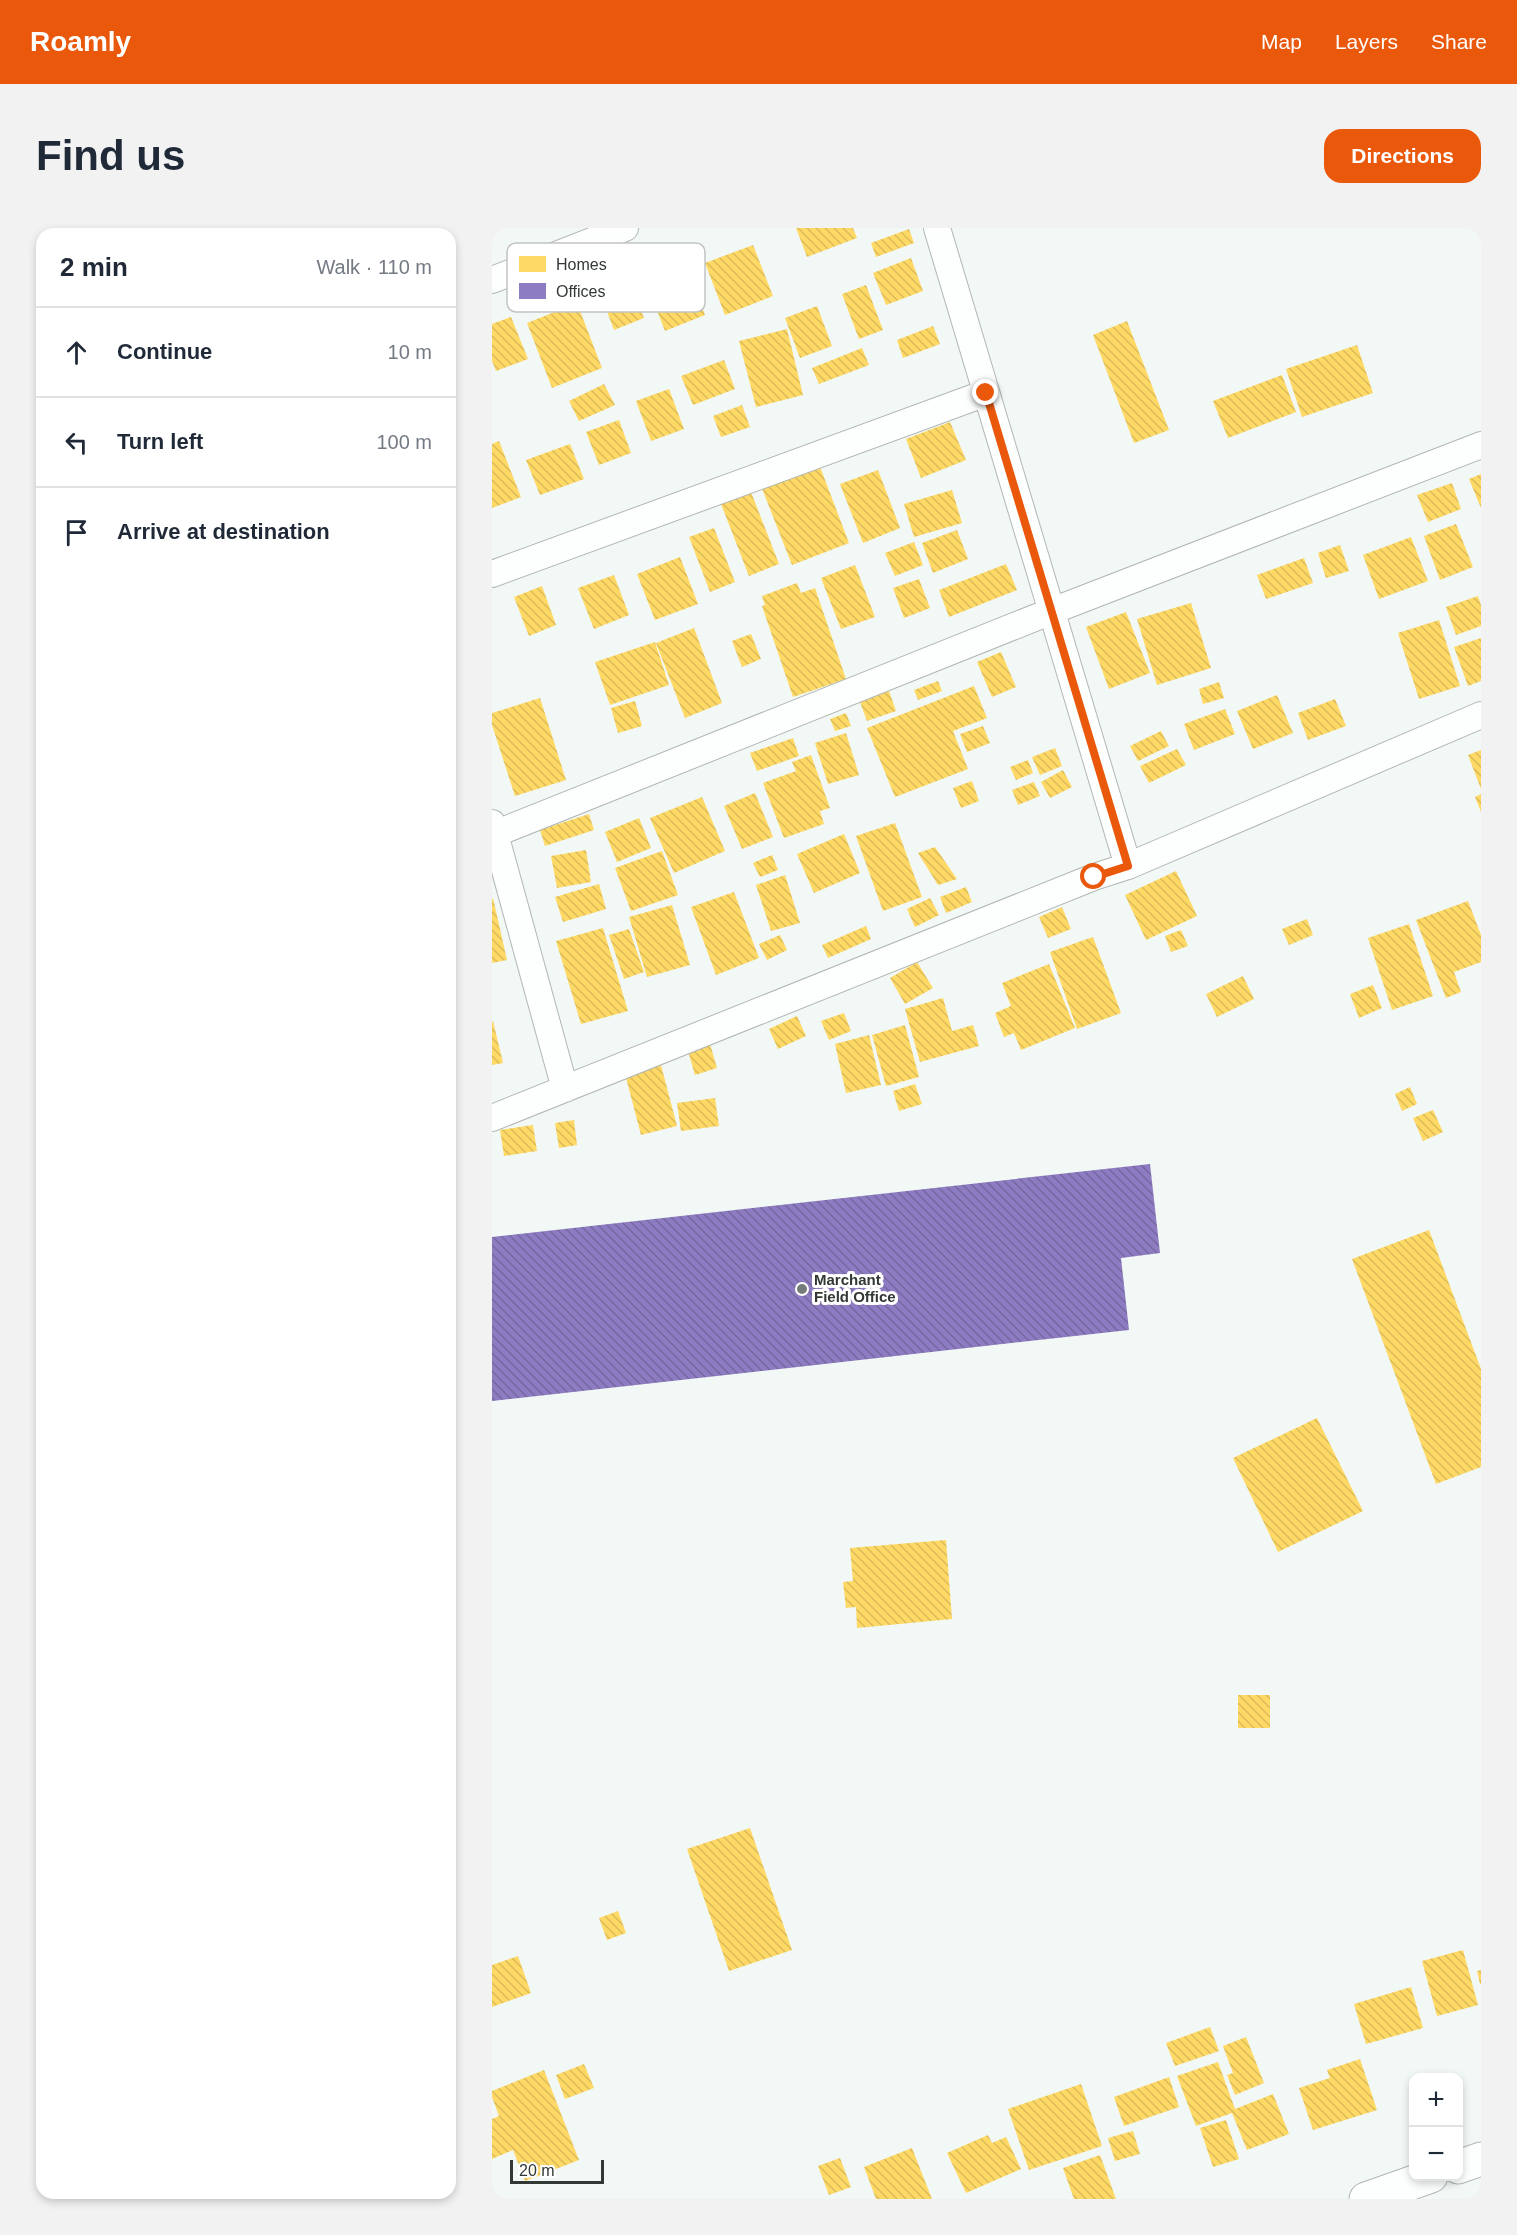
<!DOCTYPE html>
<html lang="en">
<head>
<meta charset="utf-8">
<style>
  :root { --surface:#fff; --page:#f2f2f3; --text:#1f2937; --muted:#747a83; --line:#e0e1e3; --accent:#ea580c }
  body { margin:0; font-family:Helvetica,sans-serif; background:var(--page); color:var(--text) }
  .controls { position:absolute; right:18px; bottom:18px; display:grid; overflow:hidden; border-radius:12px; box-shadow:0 3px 9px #0003 }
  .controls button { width:54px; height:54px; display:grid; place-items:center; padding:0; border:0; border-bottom:2px solid var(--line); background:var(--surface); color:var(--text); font:30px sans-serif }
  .scale { position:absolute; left:18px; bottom:15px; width:94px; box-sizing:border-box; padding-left:6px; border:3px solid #323834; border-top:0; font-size:16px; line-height:21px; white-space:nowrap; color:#323834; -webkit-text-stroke:4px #fff; paint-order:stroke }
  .stop { position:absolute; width:18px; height:18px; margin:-14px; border:4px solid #ea580c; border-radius:50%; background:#fff }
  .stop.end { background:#ea580c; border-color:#fff; box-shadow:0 2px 6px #0008 }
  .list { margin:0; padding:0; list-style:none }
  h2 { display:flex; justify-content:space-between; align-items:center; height:78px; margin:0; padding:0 24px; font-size:26px }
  h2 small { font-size:20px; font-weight:400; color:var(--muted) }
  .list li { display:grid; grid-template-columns:39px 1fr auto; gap:18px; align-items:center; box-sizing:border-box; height:90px; padding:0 24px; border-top:2px solid var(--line) }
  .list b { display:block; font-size:22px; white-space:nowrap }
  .list em { font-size:20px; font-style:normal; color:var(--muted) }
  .icon { flex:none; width:33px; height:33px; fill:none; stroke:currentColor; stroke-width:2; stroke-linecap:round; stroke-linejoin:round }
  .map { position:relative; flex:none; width:989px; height:1971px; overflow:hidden; border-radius:18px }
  header { display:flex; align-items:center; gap:36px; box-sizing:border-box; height:84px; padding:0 30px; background:var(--accent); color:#fff }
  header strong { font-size:28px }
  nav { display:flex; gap:33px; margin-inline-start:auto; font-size:21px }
  .intro { display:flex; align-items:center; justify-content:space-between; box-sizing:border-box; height:144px; padding:0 36px }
  h1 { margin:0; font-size:42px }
  .button { padding:15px 27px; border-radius:18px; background:var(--accent); color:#fff; font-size:21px; font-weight:700 }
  main { display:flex; gap:36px; padding:0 36px }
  aside { flex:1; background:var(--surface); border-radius:18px; box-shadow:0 3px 9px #0003 }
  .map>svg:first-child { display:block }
</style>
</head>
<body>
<header>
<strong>Roamly</strong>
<nav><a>Map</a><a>Layers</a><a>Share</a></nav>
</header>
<div class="intro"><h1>Find us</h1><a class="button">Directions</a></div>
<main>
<aside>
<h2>2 min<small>Walk · 110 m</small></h2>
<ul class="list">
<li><svg class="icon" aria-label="ahead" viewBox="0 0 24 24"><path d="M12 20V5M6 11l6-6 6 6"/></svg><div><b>Continue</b></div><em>10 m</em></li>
<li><svg class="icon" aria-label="left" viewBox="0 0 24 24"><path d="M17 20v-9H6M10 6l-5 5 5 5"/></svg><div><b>Turn left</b></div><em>100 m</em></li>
<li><svg class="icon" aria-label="arrive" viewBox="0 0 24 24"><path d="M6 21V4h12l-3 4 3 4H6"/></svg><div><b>Arrive at destination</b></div></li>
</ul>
</aside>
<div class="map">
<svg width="989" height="1971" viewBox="0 0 989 1971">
  <defs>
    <pattern id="homes-back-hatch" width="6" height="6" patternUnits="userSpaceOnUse" patternTransform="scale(1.5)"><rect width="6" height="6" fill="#ffd966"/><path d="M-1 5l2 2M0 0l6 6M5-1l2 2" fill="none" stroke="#dbbb59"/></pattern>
    <pattern id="offices-back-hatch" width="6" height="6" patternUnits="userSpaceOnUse" patternTransform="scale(1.5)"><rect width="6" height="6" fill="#8e7cc3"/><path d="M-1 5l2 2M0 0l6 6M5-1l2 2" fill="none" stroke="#75679f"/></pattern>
  </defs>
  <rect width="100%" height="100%" fill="#f2f8f5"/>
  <path fill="url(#homes-back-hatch)" d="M304 0H361L365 10 315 29Z
    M417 1 422 15 384 29 379 15Z
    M261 17 281 68 233 87 213 35Z
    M189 25 213 87 173 103 149 41Z
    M419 30 431 63 394 77 381 45Z
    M131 37 152 90 122 102 102 49Z
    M374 57 391 102 367 111 350 66Z
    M85 75 110 140 60 160 35 95Z
    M325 78 340 118 308 130 293 90Z
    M19 89 36 131 4 143 0 133V96Z
    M635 93 677 202 642 215 601 107Z
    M441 98 448 116 411 130 405 112Z
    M295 101 311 167 264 179 247 113Z
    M865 117 881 165 810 189 794 141Z
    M370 120 377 137 327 156 320 140Z
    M232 132 243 161 201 177 189 148Z
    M790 147 804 184 736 210 721 173Z
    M112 156 123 177 87 193 77 173Z
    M177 161 192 201 159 213 144 173Z
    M250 177 258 199 229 209 221 188Z
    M127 192 139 225 107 237 94 204Z
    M458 194 474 232 429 250 414 211Z
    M7 213 29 269 0 280V216Z
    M78 216 92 251 48 267 34 232Z
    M327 236 357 315 300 337 269 258Z
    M386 242 408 300 371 315 348 256Z
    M989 246V280L977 251Z
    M960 255 969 281 936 294 925 267Z
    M460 262 470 295 422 309 412 276Z
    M259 264 287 336 257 348 229 276Z
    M964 296 981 339 948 352 932 308Z
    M222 300 243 354 218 364 197 309Z
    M465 302 476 331 441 345 430 315Z
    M919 309 936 353 887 371 871 327Z
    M422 314 431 337 403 348 393 325Z
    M848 317 857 343 834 350 826 325Z
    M188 329 206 376 163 392 145 346Z
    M812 330 821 355 774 371 765 347Z
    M514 336 525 362 457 389 447 362Z
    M363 337 383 389 349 401 329 350Z
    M122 347 137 387 102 401 86 360Z
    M427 351 438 380 412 390 401 360Z
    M305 355 309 365 323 360 354 451 301 469 270 378 273 377 270 368Z
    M50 358 64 397 37 408 22 369Z
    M986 368 989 377V398L964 407 954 379Z
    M699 375 719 440 665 457 645 391Z
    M634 384 658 445 617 461 594 399Z
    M947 392 968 458 927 471 906 405Z
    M202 400 230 475 193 490 164 415Z
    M259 406 269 431 250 439 240 413Z
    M989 410V453L976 458 962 419Z
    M163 414 177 457 118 477 103 434Z
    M509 424 524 459 500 469 485 434Z
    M446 453 450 463 426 472 422 462Z
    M727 454 732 470 711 476 707 461Z
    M482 458 495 490 461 503 476 541 403 569 375 500Z
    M397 463 404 483 375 493 368 474Z
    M785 467 801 505 761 521 745 483Z
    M48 470 74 552 23 568 0 497V485Z
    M843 471 854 498 816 512 806 485Z
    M143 473 150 498 126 505 119 480Z
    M733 481 743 506 702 522 692 496Z
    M354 485 359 498 343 503 338 491Z
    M491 498 498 515 475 524 468 506Z
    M669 503 677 518 646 533 638 518Z
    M354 505 367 547 336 556 323 515Z
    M301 510 307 528 265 543 258 525Z
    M563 520 570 538 548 547 540 529Z
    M685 521 694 537 657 555 648 538Z
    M989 522V561L976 527Z
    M319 527 338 580 328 583 332 596 292 610 271 555 304 543 300 534Z
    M536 532 541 545 524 552 518 539Z
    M571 542 580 559 558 570 549 554Z
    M480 553 487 573 469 580 461 560Z
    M542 554 548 568 526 577 520 562Z
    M263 565 281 609 250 621 232 578Z
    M989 566V584L983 569Z
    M210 569 233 623 182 645 158 590Z
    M97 586 102 602 53 618 48 602Z
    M147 590 159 620 125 634 113 604Z
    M403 595 430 669 391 683 364 608Z
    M352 606 368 645 322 665 305 626Z
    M443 619 465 651 446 657 426 625Z
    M94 622 99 654 65 660 59 628Z
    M170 623 186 667 139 683 123 640Z
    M280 627 286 642 268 649 261 635Z
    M684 643 705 688 654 712 633 667Z
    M293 647 308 695 279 703 264 657Z
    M107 656 114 681 71 694 63 669Z
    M474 659 480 674 454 685 448 669Z
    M242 664 267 730 224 747 199 679Z
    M1 670 15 732 0 735V671Z
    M438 670 447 687 423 699 415 681Z
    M976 673 989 707V734L962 744 969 764 954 770 924 692Z
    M180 677 198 737 155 749 137 689Z
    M570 679 579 701 556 710 547 689Z
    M815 691 821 707 797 717 790 701Z
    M917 696 941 768 900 782 876 710Z
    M374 698 379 711 336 730 330 717Z
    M111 700 136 783 89 796 64 713Z
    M137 701 152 744 132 751 117 707Z
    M689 702 696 718 679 724 673 708Z
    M288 707 295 722 275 732 267 716Z
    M601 709 629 785 585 801 558 724Z
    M425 734 441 760 413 776 398 750Z
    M557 736 583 800 529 822 522 805 512 809 503 785 519 778 510 755Z
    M751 748 762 771 725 789 714 766Z
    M881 757 890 780 867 790 858 766Z
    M451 770 460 803 481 797 487 818 428 834 413 781Z
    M352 785 359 803 337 812 329 793Z
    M305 788 314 808 286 821 277 801Z
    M1 793 11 835 0 837V794Z
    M413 797 427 849 394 858 380 807Z
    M377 807 389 857 354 865 343 816Z
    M218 816 225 840 203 847 196 823Z
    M169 837 185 898 149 907 133 846Z
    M423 856 430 876 407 883 401 863Z
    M918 859 925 876 910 883 903 866Z
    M223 870 227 898 189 903 185 875Z
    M941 882 951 904 931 913 921 890Z
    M82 892 85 917 67 920 63 895Z
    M41 897 45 923 12 928 8 902Z
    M937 1002 989 1141V1239L944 1256 860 1031Z
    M825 1190 871 1283 786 1324 741 1230Z
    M454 1312 460 1391 365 1400 364 1379 354 1380 351 1354 361 1353 358 1320Z
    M746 1467H778V1500H746Z
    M258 1600 300 1722 237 1743 195 1621Z
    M126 1683 134 1705 115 1712 107 1690Z
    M971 1722 986 1777 945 1788 930 1733Z
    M26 1728 39 1765 0 1779V1737Z
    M989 1742V1756H988L985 1743Z
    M919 1759 931 1800 874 1816 862 1776Z
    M718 1799 727 1823 683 1838 674 1815Z
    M754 1809 772 1855 743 1867 735 1847 741 1845 731 1818Z
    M868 1831 885 1882 821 1902 807 1860 838 1850 835 1842Z
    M726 1834 743 1881 781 1866 797 1906 755 1922 740 1885 704 1898 685 1848Z
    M92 1836 102 1860 73 1871 64 1847Z
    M52 1842 87 1932 33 1953 21 1922 0 1931V1891L7 1888 0 1869V1863Z
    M677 1849 687 1879 632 1898 622 1869Z
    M589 1856 610 1918 537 1942 516 1881Z
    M734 1892 747 1931 721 1939 708 1900Z
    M641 1903 648 1926 623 1933 616 1910Z
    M496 1907 500 1915 514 1909 529 1941 474 1965 455 1925Z
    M420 1920 440 1971H384L372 1939Z
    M608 1927 624 1971H582L571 1940Z
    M348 1930 359 1959 337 1967 326 1938Z"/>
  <path fill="url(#offices-back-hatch)" d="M658 936 668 1025 629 1030 637 1102 0 1173V1009Z"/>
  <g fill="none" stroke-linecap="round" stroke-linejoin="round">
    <defs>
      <path id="minor" d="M445 0 636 638
        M0 52 133 0
        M0 346 494 165
        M0 595 73 861
        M0 607 560 383 989 217
        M0 890 602 649 636 638 989 487"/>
      <path id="tertiary" d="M966 1939 989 1931
        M874 1971 939 1948"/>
    </defs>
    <use href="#minor" stroke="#b2b7b4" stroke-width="28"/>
    <use href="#tertiary" stroke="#b2b7b4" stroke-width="35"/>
    <use href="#minor" stroke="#fdfefe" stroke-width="26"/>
    <use href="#tertiary" stroke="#fdfefe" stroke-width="33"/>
  </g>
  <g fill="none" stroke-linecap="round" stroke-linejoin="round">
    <path stroke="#ea580c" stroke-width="8" d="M494 165 636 638 602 649"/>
  </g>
  <circle fill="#757b78" stroke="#fff" stroke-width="2" cx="310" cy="1061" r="6"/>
  <g text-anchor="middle" stroke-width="6" stroke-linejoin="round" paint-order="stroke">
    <g font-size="15" font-weight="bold" fill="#323834" stroke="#fff" text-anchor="start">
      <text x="322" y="1057">Marchant<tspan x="322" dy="17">Field Office</tspan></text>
    </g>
  </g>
  <rect x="15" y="15" width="198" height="69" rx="9" fill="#fff" stroke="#c2c3c2" stroke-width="1.5"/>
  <rect x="27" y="28" width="27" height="16" fill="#ffd966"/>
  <rect x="27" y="55" width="27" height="16" fill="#8e7cc3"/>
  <g font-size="16" fill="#323834">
    <text x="64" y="42">Homes</text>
    <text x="64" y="69">Offices</text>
  </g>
</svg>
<div class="controls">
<button>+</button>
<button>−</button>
</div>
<div class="scale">20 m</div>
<div class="stop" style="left:602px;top:649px"></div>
<div class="stop end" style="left:494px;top:165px"></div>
</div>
</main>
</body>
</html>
